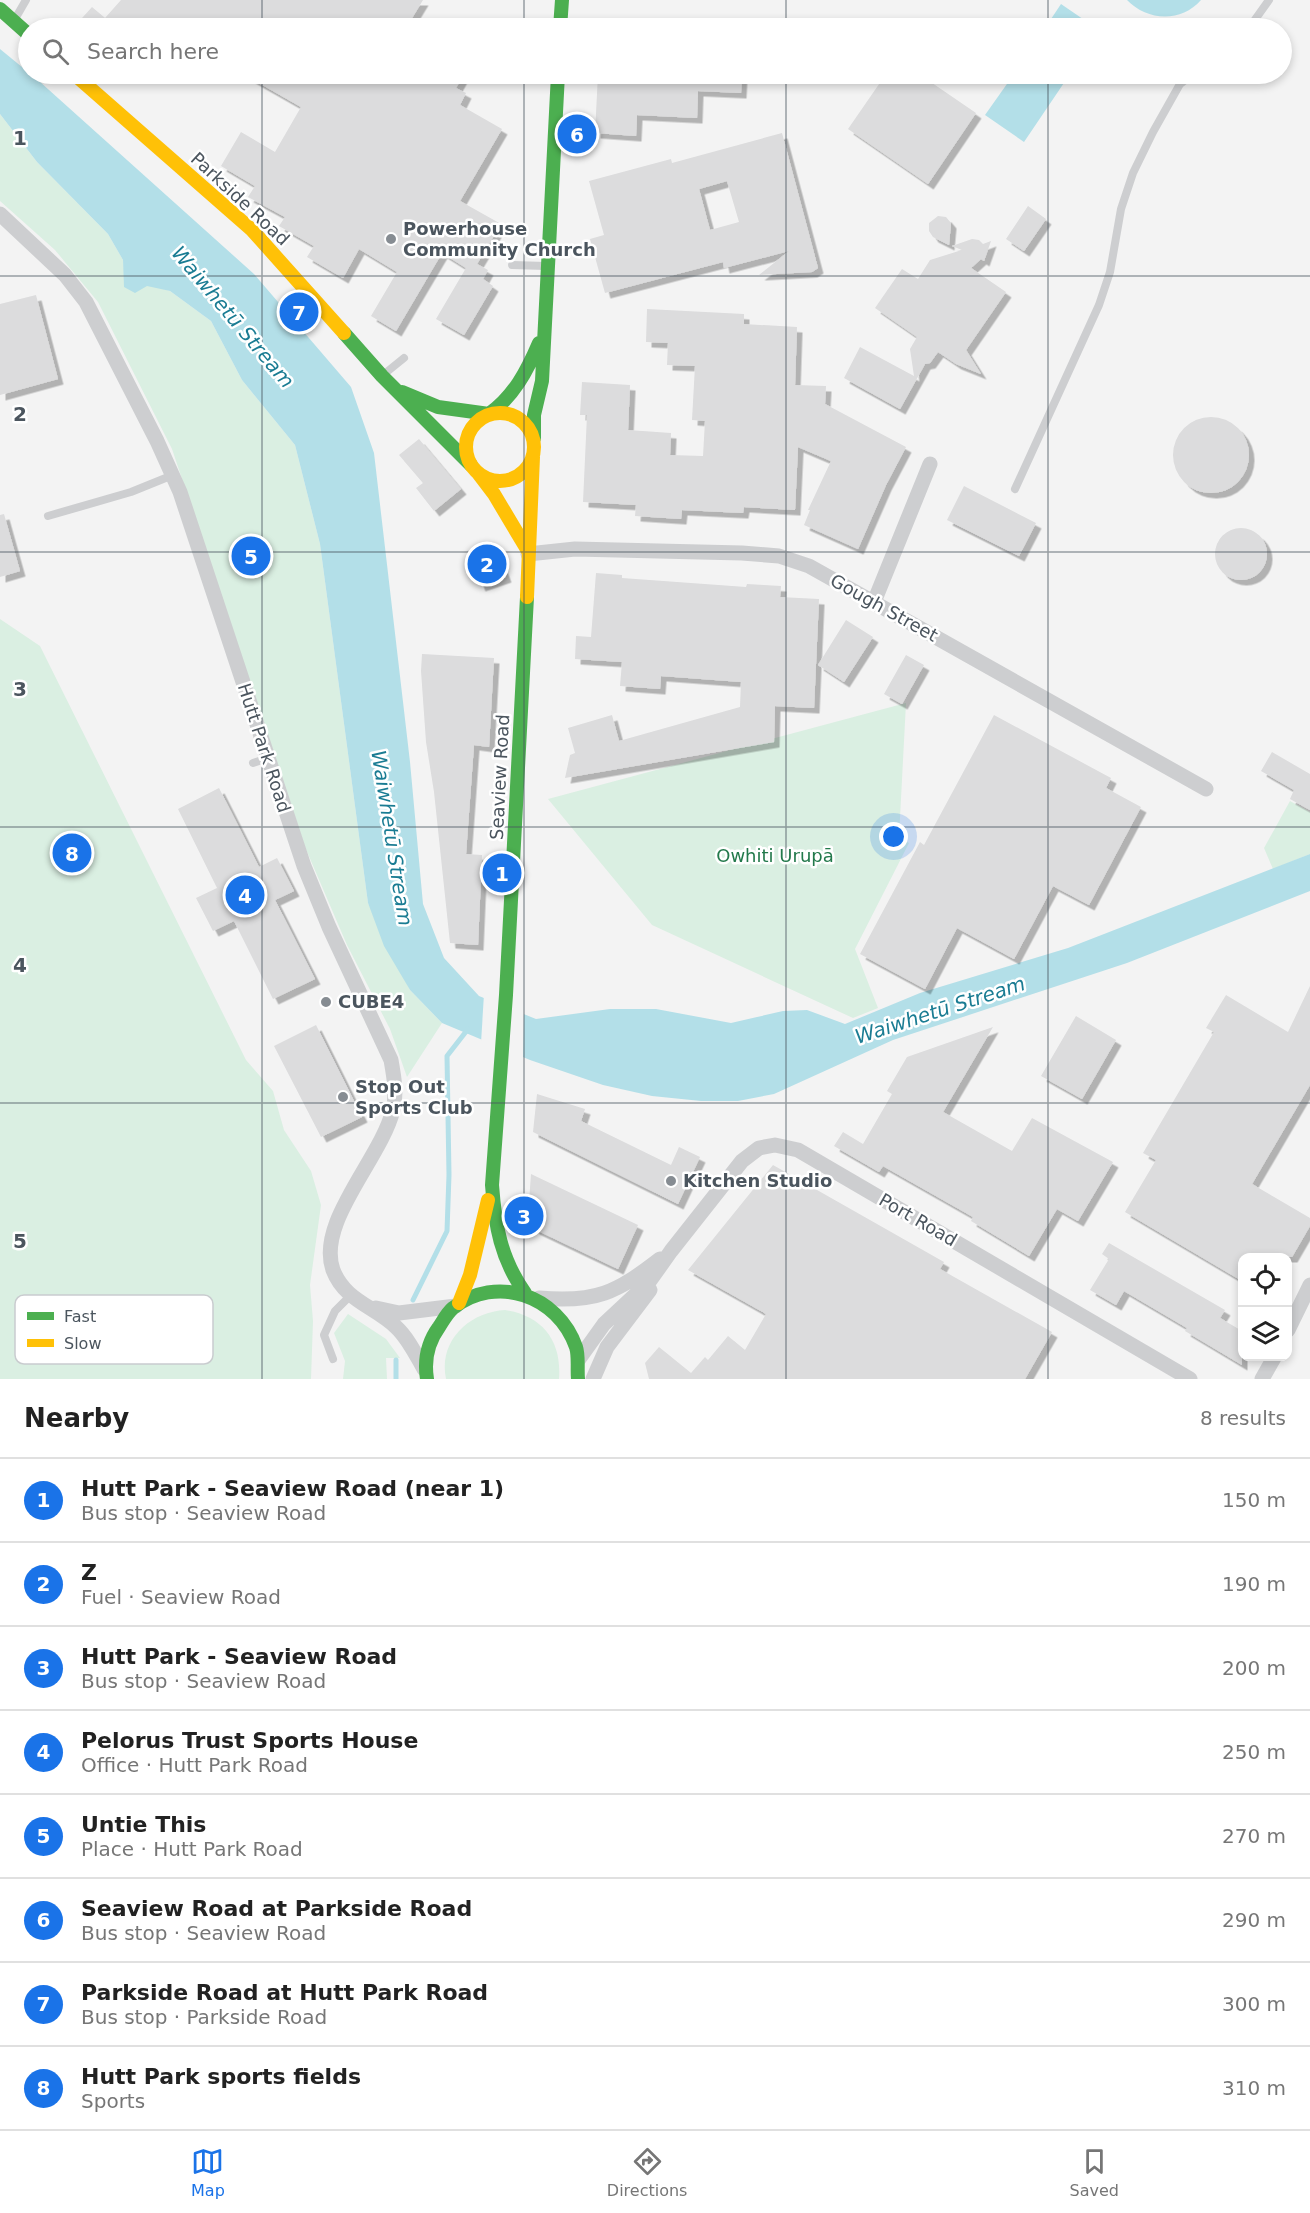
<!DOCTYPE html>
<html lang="en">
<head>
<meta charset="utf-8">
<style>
  :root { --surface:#fff; --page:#f2f2f2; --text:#222; --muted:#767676; --line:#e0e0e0; --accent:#1a73e8 }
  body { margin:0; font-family:"DejaVu Sans",sans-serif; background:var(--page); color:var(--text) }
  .controls { position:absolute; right:18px; bottom:18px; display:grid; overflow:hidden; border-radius:12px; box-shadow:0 3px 9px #0003 }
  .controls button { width:54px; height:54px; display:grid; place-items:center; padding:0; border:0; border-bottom:2px solid var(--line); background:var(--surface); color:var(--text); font:30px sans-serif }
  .you { position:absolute; left:894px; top:837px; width:21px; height:21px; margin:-15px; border:4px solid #fff; border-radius:50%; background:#1a73e8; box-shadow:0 0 0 9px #1a73e833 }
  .badge { display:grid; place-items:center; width:39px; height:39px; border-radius:50%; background:var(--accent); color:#fff; font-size:20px; font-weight:700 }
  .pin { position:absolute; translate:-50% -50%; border:3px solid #fff; box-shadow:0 2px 6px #0006 }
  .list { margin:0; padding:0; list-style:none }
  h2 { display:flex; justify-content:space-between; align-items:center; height:78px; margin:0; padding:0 24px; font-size:26px }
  h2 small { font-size:20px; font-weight:400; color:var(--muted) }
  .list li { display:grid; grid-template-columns:39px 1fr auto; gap:18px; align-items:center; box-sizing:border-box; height:84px; padding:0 24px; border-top:2px solid var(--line) }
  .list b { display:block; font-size:22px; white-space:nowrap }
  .list p { margin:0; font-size:20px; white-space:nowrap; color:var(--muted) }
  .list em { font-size:20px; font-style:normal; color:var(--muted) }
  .icon { flex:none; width:33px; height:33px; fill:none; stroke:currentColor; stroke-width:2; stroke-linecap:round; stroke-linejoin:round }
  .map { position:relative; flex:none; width:1310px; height:1379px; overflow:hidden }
  .search { position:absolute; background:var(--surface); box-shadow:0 3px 9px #0003; left:18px; right:18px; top:18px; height:66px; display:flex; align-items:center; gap:15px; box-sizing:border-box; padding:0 21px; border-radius:33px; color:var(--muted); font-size:22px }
  .sheet { height:750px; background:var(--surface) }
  nav { display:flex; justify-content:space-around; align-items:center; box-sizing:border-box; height:84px; border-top:2px solid var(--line); background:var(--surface); font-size:16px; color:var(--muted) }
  nav a { display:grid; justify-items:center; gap:3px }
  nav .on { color:var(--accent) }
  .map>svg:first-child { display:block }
</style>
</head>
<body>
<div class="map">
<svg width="1310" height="1379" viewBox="0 0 1310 1379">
  <defs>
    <filter id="shadow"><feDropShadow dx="5.5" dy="5.5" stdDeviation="0" flood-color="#0004"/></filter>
  </defs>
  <rect width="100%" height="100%" fill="#f3f3f3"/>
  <path fill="#daefe2" d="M0 114 37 162 108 234 123 260 125 277 170 291 211 321 242 380 295 445 320 544 368 903 410 990 442 1023 407 1077 390 1029 347 945 305 847 172 449 98 302 55 250 0 201Z
    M0 619 40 646 246 1060 273 1091 284 1130 311 1171 321 1205 310 1285 313 1321 311 1379H0Z
    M906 703 899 837 909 843 855 949 878 1008 853 1018 652 925 548 799Z
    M1290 801 1310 812V854L1273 869 1264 848Z
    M505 1310C543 1316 562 1341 559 1379H446C438 1341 469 1312 505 1310Z
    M348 1314 386 1339 400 1358H386L387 1379H343L345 1361 334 1333Z"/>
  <path fill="#b3dfe8" d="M1127 0H1201C1181 23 1147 21 1127 0Z
    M1061 4 1096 28H1045Z
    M0 49 39 81 254 274 351 387 374 453 410 762 423 904 444 958 479 996 536 1019 610 1009H656L731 1023 783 1011 807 1010 845 1024 920 993 1068 948 1310 854V891L1127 963 893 1040 774 1094 738 1101H701L652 1096 603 1085 530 1060 442 1023 410 990 384 946 368 903 320 544 295 445 242 380 211 321 170 291 147 286 135 293 124 287 123 260 108 234 37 162 0 114Z
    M1014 74H1070L1024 142 985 115Z"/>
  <path fill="#f3f3f3" d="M484 994 524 1011 523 1061 481 1043Z"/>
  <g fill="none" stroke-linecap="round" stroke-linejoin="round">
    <path stroke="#b3dfe8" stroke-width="5" d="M413 1300 447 1231 449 1175 447 1056 468 1029
      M396 1379V1360"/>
  </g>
  <path fill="#dcdcdd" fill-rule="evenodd" filter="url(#shadow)" d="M121 0H423L406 28H73L92 7 105 18Z
    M243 74H464L456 88 466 93 460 105 502 129 460 201 501 224 477 264 488 270 483 279 493 286 464 335 436 319 466 268 442 253 396 331 371 316 397 272 359 249 343 278 307 257 314 246 279 226 285 217 248 197 255 186 221 166 241 132 275 152 301 107Z
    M598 74H742L741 93 698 91 697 118 637 115 636 136 595 133Z
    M886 74H919L976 113 928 184 848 129Z
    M782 133 818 268 812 272 759 275 789 251 724 268 723 262 605 293 590 239 604 235 589 181 671 159 672 163ZM727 181 739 222 710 230 699 189Z
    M1028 206 1046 219 1024 251 1006 239Z
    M938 216 946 217 951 223 949 245 933 237 929 231V223Z
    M972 239 979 240 983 244 991 241 984 261 981 259 971 268 1006 292 966 350 981 374 956 364 938 352 930 363 925 364 900 409 844 378 860 347 914 376 910 349 917 337 875 308 902 269 918 279 930 260 962 250 952 246Z
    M36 295 58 379 0 395V304Z
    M647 309 744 314V324L797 327 795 385 826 386 825 404 906 447 886 485 858 549 804 525 810 510H808L831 461 798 447 795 510 744 507 743 513 682 510 681 519 635 516 636 505 583 502 587 415H580L582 382 630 385 628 430 671 433 670 455 703 456 705 421 692 420 695 366 667 365 668 343 646 342Z
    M1173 455a38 38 0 1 1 76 0a38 38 0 1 1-76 0Z
    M419 439 461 489 434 511 416 488 423 483 399 455Z
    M964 486 1036 523 1019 556 947 520Z
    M4 514 20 571 0 577V515Z
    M1215 554a26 26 0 1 1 52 0a26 26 0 1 1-52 0Z
    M493 542 506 577 480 586 467 551Z
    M596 573 622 575V578L746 587 747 584 781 586 780 597 819 599 814 708 775 706 774 742 565 778 570 755 575 753 568 728 612 715 619 741 740 707 741 682 661 676 660 689 620 686 622 662 575 659 576 636 591 637Z
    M846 620 873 637 844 682 818 665Z
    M422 654 494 658 489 747 474 745 466 854 482 855 478 945 450 943 434 792 426 742 421 671Z
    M906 655 924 665 902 704 884 694Z
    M994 715 1111 778 1106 788 1141 807 1089 905 1053 886 1014 959 957 928 925 989 860 954 920 842 924 845Z
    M1272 752 1310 774V810L1290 799 1294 790 1261 771Z
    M219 788 259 867 277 858 294 891 275 900 315 979 273 999 234 921 213 931 196 898 217 888 178 809Z
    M1310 986V1085L1252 1184 1310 1218V1226L1292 1257H1242V1281L1125 1212 1156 1160 1143 1153 1214 1032 1206 1028 1226 995 1288 1032Z
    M1076 1016 1116 1040 1082 1099 1041 1076Z
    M316 1025 362 1117 321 1137 274 1046Z
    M993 1027 943 1112 1012 1151 1032 1118 1113 1162 1078 1221 1057 1209 1029 1256 971 1221 973 1217 883 1166 879 1172 834 1146 843 1132 863 1144 892 1094 887 1091 907 1057Z
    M537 1094 585 1109 581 1121 671 1165 679 1147 700 1157 678 1204 533 1132Z
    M773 1165 944 1262 940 1269 1052 1332 1025 1379H649L645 1363 659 1347 691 1373 705 1357 708 1360 728 1336 745 1350 766 1314 688 1270Z
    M531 1174 638 1225 618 1269 534 1229 528 1216Z
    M1109 1243 1225 1310 1220 1318 1242 1331V1365L1185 1331 1187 1328 1124 1291 1116 1305 1090 1290 1109 1259 1102 1254Z"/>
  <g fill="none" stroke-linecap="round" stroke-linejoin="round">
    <path stroke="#cdced0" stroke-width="8" d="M15 19 26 0
      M1249 28 1269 0
      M512 265 546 266
      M383 375 404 358
      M1015 489 1099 305 1110 272 1121 209 1133 173 1153 132 1180 84 1193 74
      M48 516 131 492 173 475
      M253 763 268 758
      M333 1359 324 1335 335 1311 350 1296"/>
    <path stroke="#cdced0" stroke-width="15" d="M0 214 65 275 86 302 157 441 180 492 304 866 329 927 391 1060C394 1077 397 1093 393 1110 381 1159 316 1222 333 1270 345 1301 374 1306 396 1327 408 1338 416 1355 424 1369
      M528 554 575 549 742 553 779 556 809 566 1206 789
      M874 602 930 464
      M539 1298C596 1303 616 1293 660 1259
      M376 1308 399 1313 456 1306
      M1288 1330 1310 1285
      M579 1359 604 1324 649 1282 671 1251 742 1161 759 1148 775 1145 798 1150 1190 1379
      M593 1379 607 1347 650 1290
      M1262 1379 1275 1356"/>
    <path stroke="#4caf50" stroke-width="14" d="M0 9 28 34
      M560 28 562 0
      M344 333 382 376 471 465
      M402 392 438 407 489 414C514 396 527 371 539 343
      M534 438V415L542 381 558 74
      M525 1293C501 1259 495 1226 492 1185L506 995 527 597
      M427 1379C424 1360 428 1342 439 1327 443 1321 447 1313 453 1308 496 1274 558 1295 576 1347 579 1356 577 1369 578 1379"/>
    <path stroke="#ffc107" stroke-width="14" d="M74 74 252 230 344 333
      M466 447a34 34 0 1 1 68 0a34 34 0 1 1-68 0Z
      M478 473 494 494 528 551
      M527 597 533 457
      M459 1303 470 1275 488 1200"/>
  </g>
  <path fill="none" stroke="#4b555e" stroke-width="1.5" stroke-opacity="0.55" d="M262 0V28M524 0V28M786 0V28M1048 0V28M262 74V1379M524 74V1379M786 74V1379M1048 74V1379M0 276H1310M0 552H1310M0 827H1310M0 1103H1310"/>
  <g fill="#868c92" stroke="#fff" stroke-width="2">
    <circle cx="391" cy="239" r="6"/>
    <circle cx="326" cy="1002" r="6"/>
    <circle cx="343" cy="1097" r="6"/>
    <circle cx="671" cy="1181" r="6"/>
  </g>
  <g text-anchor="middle" stroke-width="5" stroke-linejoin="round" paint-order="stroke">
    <g font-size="18" fill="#4b555e" stroke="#fff">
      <text transform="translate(240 199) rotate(43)" y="6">Parkside Road</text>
      <text transform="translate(884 608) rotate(29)" y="6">Gough Street</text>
      <text transform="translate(264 748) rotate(72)" y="6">Hutt Park Road</text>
      <text transform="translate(500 777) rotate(-87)" y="6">Seaview Road</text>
      <text transform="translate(918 1220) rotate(30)" y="6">Port Road</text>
    </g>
    <g font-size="18" font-weight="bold" fill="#4b555e" stroke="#fff" text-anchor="start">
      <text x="403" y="235">Powerhouse<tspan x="403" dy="21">Community Church</tspan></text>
      <text x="338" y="1008">CUBE4</text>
      <text x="355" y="1093">Stop Out<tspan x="355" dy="21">Sports Club</tspan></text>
      <text x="683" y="1187">Kitchen Studio</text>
    </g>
    <g font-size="18" fill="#22794b" stroke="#fff">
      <text x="775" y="862">Owhiti Urupā</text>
    </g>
    <g font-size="20" font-style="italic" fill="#1a7c93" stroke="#fff">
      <text transform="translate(233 317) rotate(50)" y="7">Waiwhetū Stream</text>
      <text transform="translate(392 838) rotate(81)" y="7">Waiwhetū Stream</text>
      <text transform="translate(940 1010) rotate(-18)" y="7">Waiwhetū Stream</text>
    </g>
  </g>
  <rect x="15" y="1295" width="198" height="69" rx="9" fill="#fff" stroke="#c9cccf" stroke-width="1.5"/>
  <rect x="27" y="1312" width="27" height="8" fill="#4caf50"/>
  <rect x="27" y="1339" width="27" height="8" fill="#ffc107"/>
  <g font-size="16" fill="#4b555e">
    <text x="64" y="1322">Fast</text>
    <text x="64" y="1349">Slow</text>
  </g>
  <g font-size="20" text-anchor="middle" font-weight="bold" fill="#4b555e" stroke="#fff" stroke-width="5" stroke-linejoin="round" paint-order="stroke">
    <text x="20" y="145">1</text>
    <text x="20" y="421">2</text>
    <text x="20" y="696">3</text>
    <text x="20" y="972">4</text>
    <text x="20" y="1248">5</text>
  </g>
</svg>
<div class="controls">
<button><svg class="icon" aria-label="locate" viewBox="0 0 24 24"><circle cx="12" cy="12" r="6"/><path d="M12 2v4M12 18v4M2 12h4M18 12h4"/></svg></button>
<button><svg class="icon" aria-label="layers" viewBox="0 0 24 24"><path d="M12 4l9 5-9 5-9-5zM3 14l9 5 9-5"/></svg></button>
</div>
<div class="you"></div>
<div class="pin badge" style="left:502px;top:873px">1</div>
<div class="pin badge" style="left:487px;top:564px">2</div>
<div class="pin badge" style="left:524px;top:1216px">3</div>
<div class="pin badge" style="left:245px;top:895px">4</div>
<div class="pin badge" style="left:251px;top:556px">5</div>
<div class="pin badge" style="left:577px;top:134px">6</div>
<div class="pin badge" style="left:299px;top:312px">7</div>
<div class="pin badge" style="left:72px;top:853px">8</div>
<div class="search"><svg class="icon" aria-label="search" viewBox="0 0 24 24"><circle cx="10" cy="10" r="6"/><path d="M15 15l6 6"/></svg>Search here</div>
</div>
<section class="sheet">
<h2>Nearby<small>8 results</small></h2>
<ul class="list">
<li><span class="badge">1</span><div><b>Hutt Park - Seaview Road (near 1)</b><p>Bus stop · Seaview Road</p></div><em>150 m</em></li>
<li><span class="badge">2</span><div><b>Z</b><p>Fuel · Seaview Road</p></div><em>190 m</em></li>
<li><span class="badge">3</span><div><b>Hutt Park - Seaview Road</b><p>Bus stop · Seaview Road</p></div><em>200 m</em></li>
<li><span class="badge">4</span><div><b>Pelorus Trust Sports House</b><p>Office · Hutt Park Road</p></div><em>250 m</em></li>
<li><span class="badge">5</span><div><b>Untie This</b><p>Place · Hutt Park Road</p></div><em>270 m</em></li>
<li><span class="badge">6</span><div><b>Seaview Road at Parkside Road</b><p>Bus stop · Seaview Road</p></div><em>290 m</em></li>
<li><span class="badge">7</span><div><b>Parkside Road at Hutt Park Road</b><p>Bus stop · Parkside Road</p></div><em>300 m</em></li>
<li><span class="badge">8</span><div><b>Hutt Park sports fields</b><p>Sports</p></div><em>310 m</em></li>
</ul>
</section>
<nav>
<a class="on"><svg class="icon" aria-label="map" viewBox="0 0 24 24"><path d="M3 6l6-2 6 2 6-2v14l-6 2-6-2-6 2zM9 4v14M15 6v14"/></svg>Map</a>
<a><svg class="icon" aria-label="directions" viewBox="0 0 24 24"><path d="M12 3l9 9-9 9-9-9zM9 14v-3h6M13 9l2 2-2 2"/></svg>Directions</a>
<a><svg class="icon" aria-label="saved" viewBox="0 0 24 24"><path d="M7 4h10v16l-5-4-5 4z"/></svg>Saved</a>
</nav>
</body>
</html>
